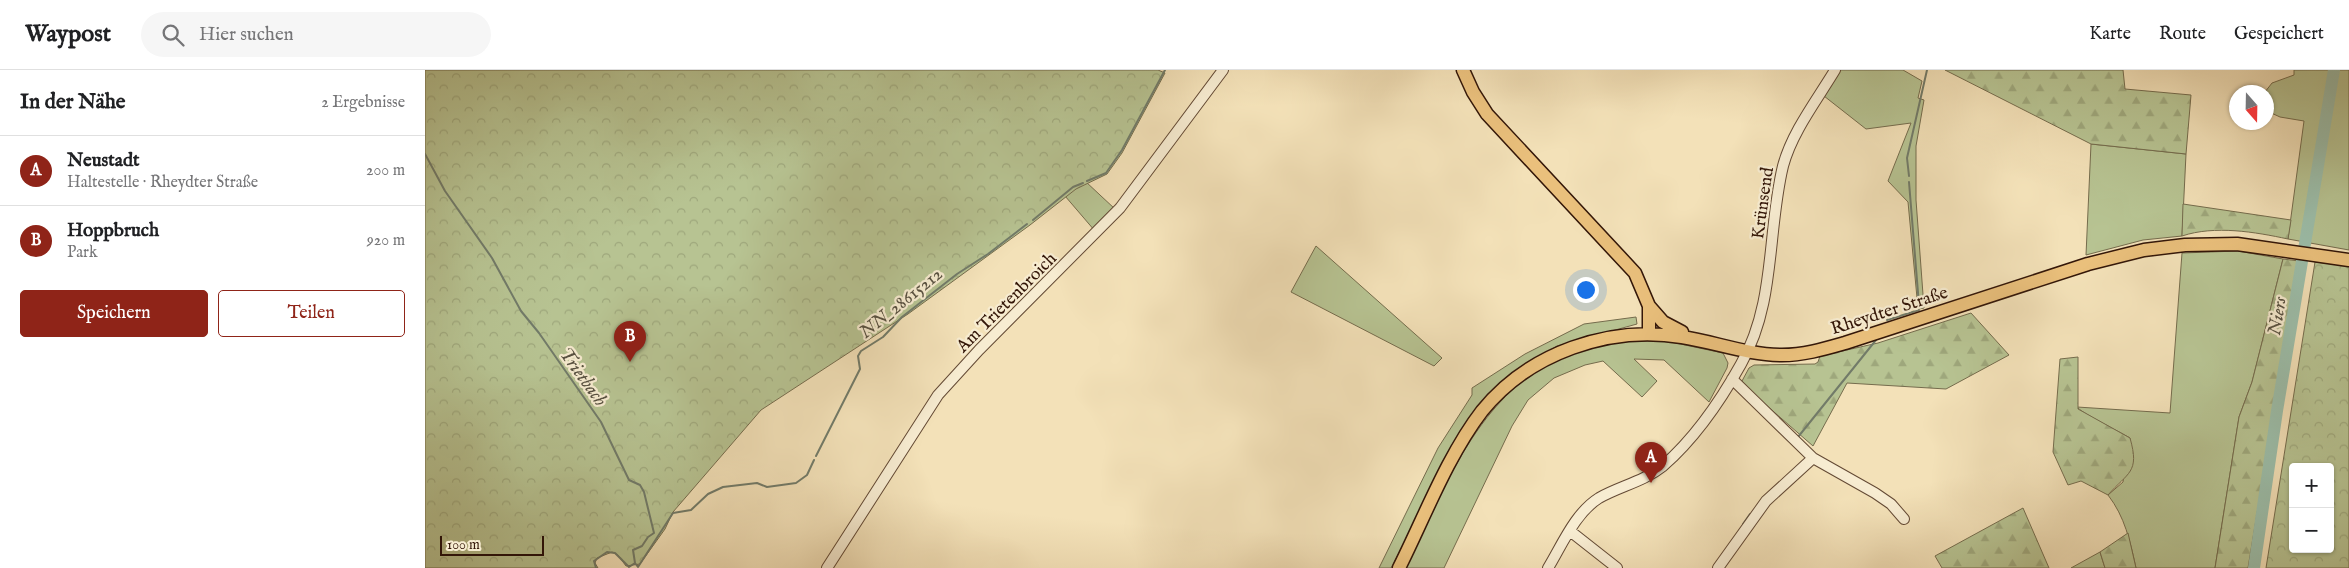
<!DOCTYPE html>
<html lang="de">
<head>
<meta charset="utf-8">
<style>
  :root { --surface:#fff; --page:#f6f6f6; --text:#202124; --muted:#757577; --line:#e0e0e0; --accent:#8f2418 }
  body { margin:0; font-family:"IM FELL English",serif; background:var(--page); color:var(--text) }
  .controls { position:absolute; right:15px; bottom:15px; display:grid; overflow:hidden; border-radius:5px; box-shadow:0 1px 4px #0004 }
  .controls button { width:45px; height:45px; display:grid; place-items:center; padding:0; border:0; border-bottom:1px solid var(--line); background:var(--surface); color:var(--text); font:25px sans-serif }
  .compass { position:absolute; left:1804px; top:15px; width:45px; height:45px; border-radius:50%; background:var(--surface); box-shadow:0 1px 4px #0004; rotate:160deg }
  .scale { position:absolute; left:15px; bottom:12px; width:104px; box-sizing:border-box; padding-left:5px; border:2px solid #331608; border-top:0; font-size:14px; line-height:18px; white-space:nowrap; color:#331608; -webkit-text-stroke:4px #f7ecd1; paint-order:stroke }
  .you { position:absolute; left:1160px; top:219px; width:18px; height:18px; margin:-12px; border:4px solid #fff; border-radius:50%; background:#1a73e8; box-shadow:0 0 0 8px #1a73e833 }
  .badge { display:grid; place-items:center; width:32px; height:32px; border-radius:50%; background:var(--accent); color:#fff; font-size:16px; font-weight:700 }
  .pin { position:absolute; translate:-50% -41px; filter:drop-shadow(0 1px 2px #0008) }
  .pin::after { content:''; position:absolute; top:26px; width:18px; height:15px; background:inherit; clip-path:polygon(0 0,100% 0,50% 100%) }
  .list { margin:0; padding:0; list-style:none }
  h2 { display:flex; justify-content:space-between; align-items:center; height:65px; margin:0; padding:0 20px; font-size:21px }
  h2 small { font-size:16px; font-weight:400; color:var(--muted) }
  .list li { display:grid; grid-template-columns:32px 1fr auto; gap:15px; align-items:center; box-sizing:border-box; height:70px; padding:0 20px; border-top:1px solid var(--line) }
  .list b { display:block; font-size:19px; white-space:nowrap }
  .list p { margin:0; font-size:16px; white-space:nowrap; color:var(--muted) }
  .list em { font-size:16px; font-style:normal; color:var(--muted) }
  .actions { display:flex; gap:10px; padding:15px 20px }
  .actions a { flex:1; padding:11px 0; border:1px solid var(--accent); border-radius:5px; text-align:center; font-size:18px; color:var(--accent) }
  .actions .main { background:var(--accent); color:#fff }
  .icon { flex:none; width:28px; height:28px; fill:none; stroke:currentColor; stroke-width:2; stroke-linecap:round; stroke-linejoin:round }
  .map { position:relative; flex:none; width:1924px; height:498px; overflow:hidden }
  header { display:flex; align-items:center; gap:30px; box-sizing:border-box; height:70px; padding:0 25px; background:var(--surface); border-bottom:1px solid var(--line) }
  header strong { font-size:24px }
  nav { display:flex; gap:28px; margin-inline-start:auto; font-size:18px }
  .search { width:350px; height:45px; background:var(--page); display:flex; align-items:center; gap:12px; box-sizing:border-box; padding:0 18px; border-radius:28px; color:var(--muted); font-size:19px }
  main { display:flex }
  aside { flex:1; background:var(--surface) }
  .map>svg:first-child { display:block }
</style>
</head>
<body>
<header>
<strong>Waypost</strong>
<div class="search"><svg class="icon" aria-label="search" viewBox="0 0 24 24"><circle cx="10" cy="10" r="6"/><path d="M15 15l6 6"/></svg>Hier suchen</div>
<nav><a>Karte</a><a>Route</a><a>Gespeichert</a></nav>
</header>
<main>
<aside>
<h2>In der Nähe<small>2 Ergebnisse</small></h2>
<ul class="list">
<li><span class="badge">A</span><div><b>Neustadt</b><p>Haltestelle · Rheydter Straße</p></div><em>200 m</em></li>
<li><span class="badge">B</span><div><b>Hoppbruch</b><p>Park</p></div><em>920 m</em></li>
</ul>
<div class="actions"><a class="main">Speichern</a><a>Teilen</a></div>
</aside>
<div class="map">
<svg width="1924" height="498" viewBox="0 0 1924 498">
  <defs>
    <pattern id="forest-firs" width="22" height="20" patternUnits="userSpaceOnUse" patternTransform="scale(1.25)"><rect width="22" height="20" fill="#b7c392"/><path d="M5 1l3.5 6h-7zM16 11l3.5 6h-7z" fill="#9ea77c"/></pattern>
    <pattern id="park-crowns" width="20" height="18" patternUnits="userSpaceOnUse" patternTransform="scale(1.25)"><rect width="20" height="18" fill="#b7c392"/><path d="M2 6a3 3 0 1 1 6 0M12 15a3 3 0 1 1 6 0" fill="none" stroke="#9ea77c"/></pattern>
  </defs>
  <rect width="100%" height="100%" fill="#f3e1b8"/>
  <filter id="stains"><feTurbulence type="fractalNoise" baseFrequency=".004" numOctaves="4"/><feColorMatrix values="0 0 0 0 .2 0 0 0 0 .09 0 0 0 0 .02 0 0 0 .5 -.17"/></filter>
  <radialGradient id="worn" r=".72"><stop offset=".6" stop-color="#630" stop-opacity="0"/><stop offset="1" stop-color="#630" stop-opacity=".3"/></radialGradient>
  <path fill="#b7c392" stroke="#756c4d" d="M1414 0H1478L1497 11 1493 28 1499 30 1491 76V130L1499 238 1494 239 1492 228 1483 132 1463 111 1486 53 1441 59 1399 26Z
    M1869 0H1924V180L1863 169 1879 51 1855 47 1842 41 1840 22 1847 13 1869 5Z
    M1666 74 1761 84 1757 166 1718 170 1661 185Z
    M660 111 690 139 670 161 640 126Z
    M891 176 1017 288 1009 296 866 222Z
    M1813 181 1858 189 1827 312 1814 347 1790 498H1711C1705 471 1700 447 1683 425L1698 412 1705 368C1695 362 1655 342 1652 337L1745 343 1757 183Z
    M1211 247 1212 254 1132 276 1095 299 1013 408 966 498H954L1013 378 1047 325V318L1100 284 1159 254Z
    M1210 271H1241L1298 283 1303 293 1302 298 1284 332 1239 290 1209 289 1232 311 1217 327 1178 291 1160 295 1129 308 1103 330 1087 356 1019 498H980C1026 406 1060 302 1172 275 1185 272 1198 272 1210 271Z
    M1675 482 1680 498H1646Z"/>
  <path fill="url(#forest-firs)" stroke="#756c4d" d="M1520 0H1698L1700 19 1766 25 1761 84 1666 74Z
    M1758 134 1866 150 1863 169C1830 162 1790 155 1757 166Z
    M1858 189 1874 191 1823 498H1790L1814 347 1827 312Z
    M1546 243 1584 285 1521 319 1422 313 1388 376 1318 315 1317 311 1324 298 1329 295 1390 294 1393 292 1395 286 1453 273Z
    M1653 287V339L1705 368C1715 403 1703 402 1683 425L1656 411 1643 415 1628 382 1635 289Z
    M1598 438 1624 498H1517L1510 486Z
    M1703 463 1711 498H1680L1675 482Z"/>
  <path fill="url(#park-crowns)" stroke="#756c4d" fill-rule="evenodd" d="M0 0H733L740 3 697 83 682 104 651 119 605 155 483 244 336 340 248 442 240 459 215 494 201 496 193 485 187 482 172 488 170 493 173 498H0Z
    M1890 192 1924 196V498H1841ZM1868 397H1905V479H1868Z"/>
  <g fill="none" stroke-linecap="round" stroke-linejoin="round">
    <path stroke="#727b69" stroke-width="2" d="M0 84 20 121 67 188 96 241 114 263 176 352 204 410 215 415 219 422 229 463 223 467 217 476 208 480 210 493 204 497 190 483 182 482 169 491 171 498
      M1484 106 1482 88 1502 0
      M662 111 681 103 697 80 740 0
      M1484 112 1494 235
      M608 150 648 117 658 113
      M1462 250 1494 240
      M1373 367 1451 270
      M391 386 435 299 433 286 436 281 458 267 477 247 532 204 563 184 602 154
      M1318 454 1325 444
      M210 493 213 497 248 443 266 440 283 424 298 417 332 413 342 417 371 413 382 405 389 390"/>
    <path stroke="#9cbeaa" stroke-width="12" d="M1829 498 1852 341 1909 0"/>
    <defs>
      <path id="minor" d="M1307 309 1388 388 1450 423 1466 434 1479 449
        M1145 461 1192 498
        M402 498 513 325 554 280 695 138 798 0
        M1123 498C1137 475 1150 443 1174 428 1195 416 1218 412 1238 396 1269 369 1296 330 1316 294 1351 233 1342 162 1358 96 1367 62 1392 30 1410 0
        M1293 498 1341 431 1388 388"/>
      <path id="major" d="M1038 0 1048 22 1062 44 1210 203 1224 236V264
        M1224 236 1238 252 1257 262
        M974 498C999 448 1023 385 1057 341 1104 283 1184 255 1257 267 1290 272 1323 285 1357 285 1379 285 1399 279 1420 273L1663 194 1719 180 1760 175 1812 174 1924 190"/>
    </defs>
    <use href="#minor" stroke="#634934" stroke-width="12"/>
    <use href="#major" stroke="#331608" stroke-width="15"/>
    <use href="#minor" stroke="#f7ecd1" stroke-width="10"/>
    <use href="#major" stroke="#eac07c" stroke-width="12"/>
  </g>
  <g text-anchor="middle" stroke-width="4.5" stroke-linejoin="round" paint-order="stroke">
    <g font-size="18" fill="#331608" stroke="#f7ecd1">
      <text transform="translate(1337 133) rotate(-82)" y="6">Krünsend</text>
      <text transform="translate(581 232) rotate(-45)" y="6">Am Trietenbroich</text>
      <text transform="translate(1464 240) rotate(-18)" y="6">Rheydter Straße</text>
    </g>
    <g font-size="19" font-style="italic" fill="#585141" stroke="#f7ecd1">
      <text transform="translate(475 232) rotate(-39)" y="7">NN_28615212</text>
      <text transform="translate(1851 246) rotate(-81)" y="7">Niers</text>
      <text transform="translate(159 306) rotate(54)" y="7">Trietbach</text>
    </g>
  </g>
  <rect width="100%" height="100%" filter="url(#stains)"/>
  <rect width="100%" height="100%" fill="url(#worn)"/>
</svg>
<div class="controls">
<button>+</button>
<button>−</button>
</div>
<svg class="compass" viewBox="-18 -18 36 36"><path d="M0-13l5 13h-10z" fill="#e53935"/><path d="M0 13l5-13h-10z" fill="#757577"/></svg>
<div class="scale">100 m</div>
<div class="you"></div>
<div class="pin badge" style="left:1226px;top:413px">A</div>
<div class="pin badge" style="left:205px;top:292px">B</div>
</div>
</main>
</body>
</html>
